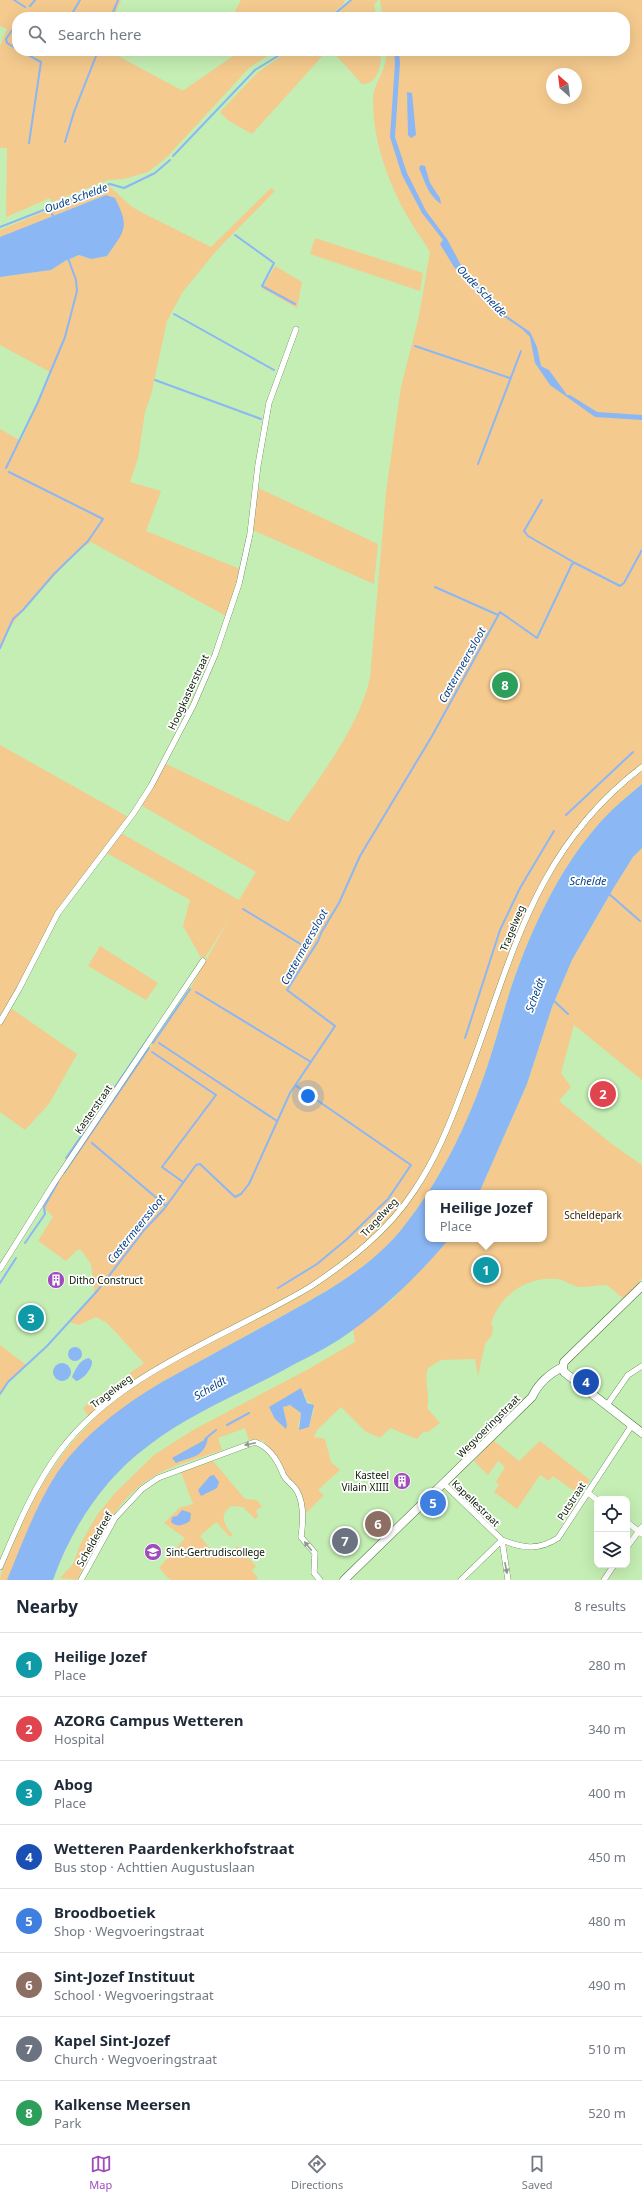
<!DOCTYPE html>
<html lang="en">
<head>
<meta charset="utf-8">
<style>
  :root { --surface:#fff; --page:#f6f6f7; --text:#1f2937; --muted:#747a83; --line:#e0e1e3; --accent:#9f4dbc }
  body { margin:0; font-family:"Noto Sans",sans-serif; background:var(--page); color:var(--text) }
  .controls { position:absolute; right:12px; bottom:12px; display:grid; overflow:hidden; border-radius:8px; box-shadow:0 4px 16px #0002 }
  .controls button { width:36px; height:36px; display:grid; place-items:center; padding:0; border:0; border-bottom:1px solid var(--line); background:var(--surface); color:var(--text); font:20px sans-serif }
  .compass { position:absolute; left:546px; top:68px; width:36px; height:36px; border-radius:50%; background:var(--surface); box-shadow:0 4px 16px #0002; rotate:332deg }
  .you { position:absolute; left:308px; top:1096px; width:14px; height:14px; margin:-10px; border:3px solid #fff; border-radius:50%; background:#1a73e8; box-shadow:0 0 0 6px #1a73e833 }
  .badge { display:grid; place-items:center; width:26px; height:26px; border-radius:50%; background:var(--accent); color:#fff; font-size:13px; font-weight:700 }
  .pin { position:absolute; translate:-50% -50%; border:2px solid #fff; box-shadow:0 1px 4px #0006 }
  .popup { position:absolute; left:425px; top:1190px; width:122px; height:52px; box-sizing:border-box; display:grid; place-content:center; border-radius:8px; background:var(--surface); filter:drop-shadow(0 1px 3px #0005); font-size:13px; white-space:nowrap; color:var(--muted) }
  .popup b { font-size:15px; color:var(--text) }
  .popup::after { content:''; position:absolute; left:50%; top:100%; margin-left:-8px; border:8px solid transparent; border-top-color:var(--surface) }
  .list { margin:0; padding:0; list-style:none }
  h2 { display:flex; justify-content:space-between; align-items:center; height:52px; margin:0; padding:0 16px; font-size:17px }
  h2 small { font-size:13px; font-weight:400; color:var(--muted) }
  .list li { display:grid; grid-template-columns:26px 1fr auto; gap:12px; align-items:center; box-sizing:border-box; height:64px; padding:0 16px; border-top:1px solid var(--line) }
  .list b { display:block; font-size:15px; white-space:nowrap }
  .list p { margin:0; font-size:13px; white-space:nowrap; color:var(--muted) }
  .list em { font-size:13px; font-style:normal; color:var(--muted) }
  .icon { flex:none; width:22px; height:22px; fill:none; stroke:currentColor; stroke-width:2; stroke-linecap:round; stroke-linejoin:round }
  .map { position:relative; flex:none; width:642px; height:1580px; overflow:hidden }
  .search { position:absolute; background:var(--surface); box-shadow:0 4px 16px #0002; left:12px; right:12px; top:12px; height:44px; display:flex; align-items:center; gap:10px; box-sizing:border-box; padding:0 14px; border-radius:16px; color:var(--muted); font-size:15px }
  .sheet { height:564px; background:var(--surface) }
  nav { display:flex; justify-content:space-around; align-items:center; box-sizing:border-box; height:56px; border-top:1px solid var(--line); background:var(--surface); font-size:11px; color:var(--muted) }
  nav a { display:grid; justify-items:center; gap:2px }
  nav .on { color:var(--accent) }
  .map>svg:first-child { display:block }
</style>
</head>
<body>
<div class="map">
<svg width="642" height="1580" viewBox="0 0 642 1580">
  <rect width="100%" height="100%" fill="#c4eeb3"/>
  <path fill="#f4ca8e" fill-rule="evenodd" d="M0 0H121L114 17H17V51H109L181 90H184L233 56 232 51H276L250 67 166 158 148 172 124 179 108 180 52 202 50 198 6 217 7 148H0V46L7 29 0 26Z
    M241 0H345L343 5 327 17H232Z
    M351 0H378L374 5 377 17H331Z
    M380 0H642V784C632 793 621 801 612 810 569 852 539 912 518 968 506 999 499 1032 488 1064 469 1122 440 1182 401 1230 366 1272 318 1296 271 1322 235 1342 199 1362 162 1382L123 1408 85 1441 21 1547 7 1580H0C2 1566 10 1552 15 1540 35 1494 56 1456 92 1421L83 1408 144 1363 107 1323 96 1317 79 1325 69 1322 95 1293 91 1264 81 1250H77L66 1261 38 1241 53 1217 44 1207 59 1180 190 989 229 919 203 961 183 926 190 900 105 852 65 903 9 1007 77 1054 49 1104 25 1130 0 1112V1026L7 1010 0 1018V745L130 818 119 832 239 900 256 872 139 804 164 763 288 822C317 781 359 728 370 678L386 493 397 414 401 387 419 316 430 252C424 241 415 230 409 219 388 183 373 141 373 100 373 82 388 70 386 51H625V17H383ZM552 74H576V98H552Z
    M288 51H327L252 134 229 121 220 112 257 73Z
    M332 51H381C381 65 379 84 362 84Z
    M108 185 132 207 145 214 211 247 271 188 275 191 216 251 182 293 167 321 151 395 145 412 138 458 130 482 161 491 146 531 240 569 226 616 91 542 76 552 27 606 10 627 0 650V429L21 441 52 373 0 345V277L51 270 65 261 79 255 91 259 107 256 112 248 106 195 0 237V230Z
    M315 238 423 273 420 291 310 254Z
    M275 266 302 282 297 308 262 288Z
    M258 488 378 544 374 584 253 530Z
    M642 848V1080L574 1025 561 1073 571 1087 559 1101 613 1145 642 1165V1278L625 1300 607 1285C598 1285 588 1287 579 1287 571 1286 564 1279 556 1279 526 1276 499 1296 491 1324L493 1327 492 1335 485 1344 478 1376 475 1359 441 1360 428 1368C423 1381 431 1394 427 1408L440 1423 428 1432H423L417 1439 390 1428 380 1438 365 1431 341 1407 317 1430 314 1437 325 1439 331 1462 340 1470 318 1490 324 1495 306 1513 300 1491 285 1473 280 1460 263 1441 256 1439 249 1440 245 1428 218 1438 222 1450C200 1458 176 1464 156 1475 117 1496 96 1542 77 1580L60 1578 73 1564 81 1543 97 1515 116 1492 154 1455 193 1430 305 1371 355 1342 353 1329 393 1299 449 1239H544V1193H479L527 1084 552 1007 572 960 613 889 633 857ZM305 1394 306 1400 311 1403 314 1409 309 1427H298L301 1413 290 1405 283 1407 286 1429 271 1413Z
    M100 946 158 983 146 1000 88 966Z
    M0 1345 26 1365 8 1382 0 1394Z
    M493 1440 519 1461 540 1441 590 1480 580 1495 553 1476 549 1481 540 1475 517 1509 494 1492 499 1485 496 1482 505 1467 498 1461 488 1475 474 1461Z
    M213 1461 245 1499 257 1500 262 1507 256 1510 258 1517 255 1519 243 1507 232 1506C218 1514 224 1525 233 1535L230 1537 216 1522 200 1536 211 1550 219 1553 224 1559 237 1546 256 1566 252 1571 258 1578 256 1580H170L159 1568 185 1538 164 1523 179 1508 193 1504 181 1472Z"/>
  <path fill="#8bb7f5" d="M394 51H399L400 63 395 137 407 173 426 211 447 239 463 269 504 314 530 332 537 347 541 366 549 370 567 395H570L597 412 642 415V420L595 417 550 385 535 363 530 337 522 329 497 312 454 267 440 244 443 240 422 213 402 175 390 137 395 63Z
    M407 92 412 93 416 135 411 138 408 135Z
    M421 165 425 166 430 183 440 198 441 204C428 195 425 182 419 168Z
    M106 195 115 198C130 228 125 230 107 256L91 259 79 255 65 261 51 270 0 277V237Z
    M642 784V848L633 857 613 889 572 960 552 1007 527 1084 479 1193H428V1239H449C417 1277 382 1311 340 1339 322 1351 301 1360 282 1371 237 1395 188 1415 148 1446 103 1479 71 1529 53 1580H7C22 1544 36 1505 57 1473 83 1435 123 1405 162 1382 200 1361 237 1341 275 1320 320 1295 367 1271 401 1230 440 1182 469 1122 488 1064 499 1032 506 999 518 968 539 912 569 852 612 810 621 801 632 793 642 784Z
    M68 1354a7 7 0 1 1 14 0a7 7 0 1 1-14 0Z
    M89 1358 92 1361C93 1368 83 1380 76 1381L72 1377C75 1370 80 1359 89 1358Z
    M53 1372a9 9 0 1 1 18 0a9 9 0 1 1-18 0Z
    M301 1388 307 1403 314 1405 309 1427 299 1430 301 1413 290 1405 283 1407 287 1425 286 1429 275 1419 269 1407Z
    M208 1438C204 1458 192 1456 176 1463L172 1458Z
    M214 1475 219 1482 217 1488 201 1496 198 1490 210 1476Z
    M182 1510 191 1513 190 1521C184 1525 177 1528 171 1522L172 1517 177 1516Z"/>
  <g fill="none" stroke-linecap="round" stroke-linejoin="round">
    <path stroke="#8bb7f5" stroke-width="2" d="M14 0 25 7
      M30 6 35 0
      M70 17 80 0
      M111 17 118 0
      M331 17 351 0
      M17 23 6 39 7 43 17 49
      M21 51 41 62 29 143
      M65 142 74 112 98 51
      M173 156 255 70 286 51
      M49 207 53 216
      M0 227 110 184 124 188 155 173 170 160
      M235 235 274 263 262 286 295 304
      M174 314 274 370
      M415 346 510 378
      M155 380 261 419
      M478 464 521 351
      M6 468 38 402 65 337 77 291 76 280 68 258
      M542 500 524 531 528 536 575 563
      M435 587 498 615
      M0 648 13 619 23 610 54 574 88 541 103 519 9 472
      M566 815 633 752
      M608 893 640 921
      M243 909 307 948
      M196 992 311 1062
      M553 1000 568 1014
      M465 1038 500 930 520 888 554 831
      M153 1043 190 989
      M159 1043 277 1121
      M152 1052 216 1095 162 1167 183 1182
      M100 1109 151 1034
      M92 1143 166 1206
      M66 1158 96 1115
      M64 1173 149 1048
      M25 1243 45 1214 44 1207 58 1182
      M0 1283 16 1258
      M278 1288 317 1264 347 1239 388 1199 411 1165 295 1085
      M0 1394 8 1382 47 1346 98 1290 145 1229 164 1209 196 1165 200 1164 235 1197 241 1194 249 1184 290 1093 335 1026 287 990 318 941 321 933 339 903 360 856 432 736 500 612 537 638 572 564 575 563 620 586 624 583 642 550
      M227 1425 249 1413
      M205 1439 216 1430"/>
    <defs>
      <path id="street" d="M0 1022 19 989 58 913 133 814 151 786 193 706 215 655 239 584 250 534 258 465 269 403 296 329
        M0 1269 54 1183 203 961
        M607 1405 628 1375 642 1366
        M444 1484 502 1540 508 1580
        M587 1492 597 1500
        M627 1522 642 1534
        M627 1547 642 1527
        M0 1567C17 1527 34 1486 60 1451 119 1372 228 1336 310 1287 349 1261 388 1231 414 1191 435 1160 449 1126 462 1091 511 967 528 854 642 767
        M81 1580 115 1518 142 1489 158 1478 255 1442C269 1447 278 1461 283 1474 286 1481 293 1484 297 1491 304 1503 303 1523 301 1537L315 1553 314 1573 320 1580
        M461 1580 502 1540C522 1548 538 1551 558 1538L632 1425
        M604 1580 614 1565"/>
      <path id="secondary" d="M563 1367 564 1372 642 1433
        M344 1580 532 1397C538 1384 550 1373 563 1367L564 1362 642 1286"/>
    </defs>
    <use href="#street" stroke="#4a6f39" stroke-width="6"/>
    <use href="#secondary" stroke="#4a6f39" stroke-width="9"/>
    <use href="#street" stroke="#fff" stroke-width="5.5"/>
    <use href="#secondary" stroke="#fff" stroke-width="8"/>
  </g>
  <defs><path id="oneway-solid" d="M-6-.8H1V-3.2L6.5 0L1 3.2V.8H-6Z"/></defs>
  <g fill="#91988e">
    <use href="#oneway-solid" transform="translate(250 1444) rotate(168)"/>
    <use href="#oneway-solid" transform="translate(308 1546) rotate(-129)"/>
    <use href="#oneway-solid" transform="translate(506 1568) rotate(79)"/>
  </g>
  <defs>
    <symbol id="building-disc" viewBox="-11 -11 22 22"><circle r="9.5" fill="#9f4dbc" stroke="#fff"/><path d="M-4-6H4V6H1V3H-1V6H-4ZM-2.5-4.3h1.7v1.8h-1.7ZM.8-4.3h1.7v1.8H.8ZM-2.5-1h1.7V.8h-1.7ZM.8-1h1.7V.8H.8Z" fill="#fff"/></symbol>
    <symbol id="school-disc" viewBox="-11 -11 22 22"><circle r="9.5" fill="#9f4dbc" stroke="#fff"/><path d="M0-5L7-2L0 1L-7-2ZM-4 1L0 2.5L4 1V4Q0 6-4 4Z" fill="#fff"/></symbol>
  </defs>
  <g fill-rule="evenodd">
    <use href="#building-disc" x="46" y="1270" width="20" height="20"/>
    <use href="#building-disc" x="392" y="1471" width="20" height="20"/>
    <use href="#school-disc" x="143" y="1542" width="20" height="20"/>
  </g>
  <g text-anchor="middle" stroke-width="3.5" stroke-linejoin="round" paint-order="stroke">
    <g font-size="10" fill="#0a1904" stroke="#fff">
      <text transform="translate(188 692) rotate(-65)" y="4">Hoogkasterstraat</text>
      <text transform="translate(512 928) rotate(-67)" y="4">Tragelweg</text>
      <text transform="translate(93 1109) rotate(-55)" y="4">Kasterstraat</text>
      <text transform="translate(379 1217) rotate(-47)" y="4">Tragelweg</text>
      <text transform="translate(111 1391) rotate(-37)" y="4">Tragelweg</text>
      <text transform="translate(488 1426) rotate(-45)" y="4">Wegvoeringstraat</text>
      <text transform="translate(571 1501) rotate(-57)" y="4">Putstraat</text>
      <text transform="translate(476 1503) rotate(44)" y="4">Kapellestraat</text>
      <text transform="translate(94 1539) rotate(-60)" y="4">Scheldedreef</text>
    </g>
    <g font-size="10" fill="#372506" stroke="#fff">
      <text x="593" y="1219">Scheldepark</text>
    </g>
    <g font-size="10" fill="#0a1904" stroke="#fff" text-anchor="start">
      <text x="69" y="1284">Ditho Construct</text>
      <text x="389" y="1479" text-anchor="end">Kasteel<tspan x="389" dy="12">Vilain XIIII</tspan></text>
      <text x="166" y="1556">Sint-Gertrudiscollege</text>
    </g>
    <g font-size="11" font-style="italic" fill="#044188" stroke="#fff">
      <text transform="translate(76 198) rotate(-20)" y="4">Oude Schelde</text>
      <text transform="translate(482 291) rotate(46)" y="4">Oude Schelde</text>
      <text transform="translate(462 665) rotate(-61)" y="4">Castermeerssloot</text>
      <text x="588" y="885">Schelde</text>
      <text transform="translate(304 947) rotate(-61)" y="4">Castermeerssloot</text>
      <text transform="translate(535 995) rotate(-69)" y="4">Scheldt</text>
      <text transform="translate(136 1229) rotate(-51)" y="4">Castermeerssloot</text>
      <text transform="translate(210 1388) rotate(-30)" y="4">Scheldt</text>
    </g>
  </g>
</svg>
<div class="controls">
<button><svg class="icon" aria-label="locate" viewBox="0 0 24 24"><circle cx="12" cy="12" r="6"/><path d="M12 2v4M12 18v4M2 12h4M18 12h4"/></svg></button>
<button><svg class="icon" aria-label="layers" viewBox="0 0 24 24"><path d="M12 4l9 5-9 5-9-5zM3 14l9 5 9-5"/></svg></button>
</div>
<svg class="compass" viewBox="-18 -18 36 36"><path d="M0-13l5 13h-10z" fill="#e53935"/><path d="M0 13l5-13h-10z" fill="#747a83"/></svg>
<div class="you"></div>
<div class="pin badge" style="left:486px;top:1270px;background:#0f9aa8">1</div>
<div class="popup"><b>Heilige Jozef</b>Place</div>
<div class="pin badge" style="left:603px;top:1094px;background:#e0444e">2</div>
<div class="pin badge" style="left:31px;top:1318px;background:#0f9aa8">3</div>
<div class="pin badge" style="left:586px;top:1382px;background:#1a4fb4">4</div>
<div class="pin badge" style="left:433px;top:1503px;background:#3f7fe0">5</div>
<div class="pin badge" style="left:378px;top:1524px;background:#8d6e63">6</div>
<div class="pin badge" style="left:345px;top:1541px;background:#6b7280">7</div>
<div class="pin badge" style="left:505px;top:685px;background:#2e9e5b">8</div>
<div class="search"><svg class="icon" aria-label="search" viewBox="0 0 24 24"><circle cx="10" cy="10" r="6"/><path d="M15 15l6 6"/></svg>Search here</div>
</div>
<section class="sheet">
<h2>Nearby<small>8 results</small></h2>
<ul class="list">
<li><span class="badge" style="background:#0f9aa8">1</span><div><b>Heilige Jozef</b><p>Place</p></div><em>280 m</em></li>
<li><span class="badge" style="background:#e0444e">2</span><div><b>AZORG Campus Wetteren</b><p>Hospital</p></div><em>340 m</em></li>
<li><span class="badge" style="background:#0f9aa8">3</span><div><b>Abog</b><p>Place</p></div><em>400 m</em></li>
<li><span class="badge" style="background:#1a4fb4">4</span><div><b>Wetteren Paardenkerkhofstraat</b><p>Bus stop · Achttien Augustuslaan</p></div><em>450 m</em></li>
<li><span class="badge" style="background:#3f7fe0">5</span><div><b>Broodboetiek</b><p>Shop · Wegvoeringstraat</p></div><em>480 m</em></li>
<li><span class="badge" style="background:#8d6e63">6</span><div><b>Sint-Jozef Instituut</b><p>School · Wegvoeringstraat</p></div><em>490 m</em></li>
<li><span class="badge" style="background:#6b7280">7</span><div><b>Kapel Sint-Jozef</b><p>Church · Wegvoeringstraat</p></div><em>510 m</em></li>
<li><span class="badge" style="background:#2e9e5b">8</span><div><b>Kalkense Meersen</b><p>Park</p></div><em>520 m</em></li>
</ul>
</section>
<nav>
<a class="on"><svg class="icon" aria-label="map" viewBox="0 0 24 24"><path d="M3 6l6-2 6 2 6-2v14l-6 2-6-2-6 2zM9 4v14M15 6v14"/></svg>Map</a>
<a><svg class="icon" aria-label="directions" viewBox="0 0 24 24"><path d="M12 3l9 9-9 9-9-9zM9 14v-3h6M13 9l2 2-2 2"/></svg>Directions</a>
<a><svg class="icon" aria-label="saved" viewBox="0 0 24 24"><path d="M7 4h10v16l-5-4-5 4z"/></svg>Saved</a>
</nav>
</body>
</html>
